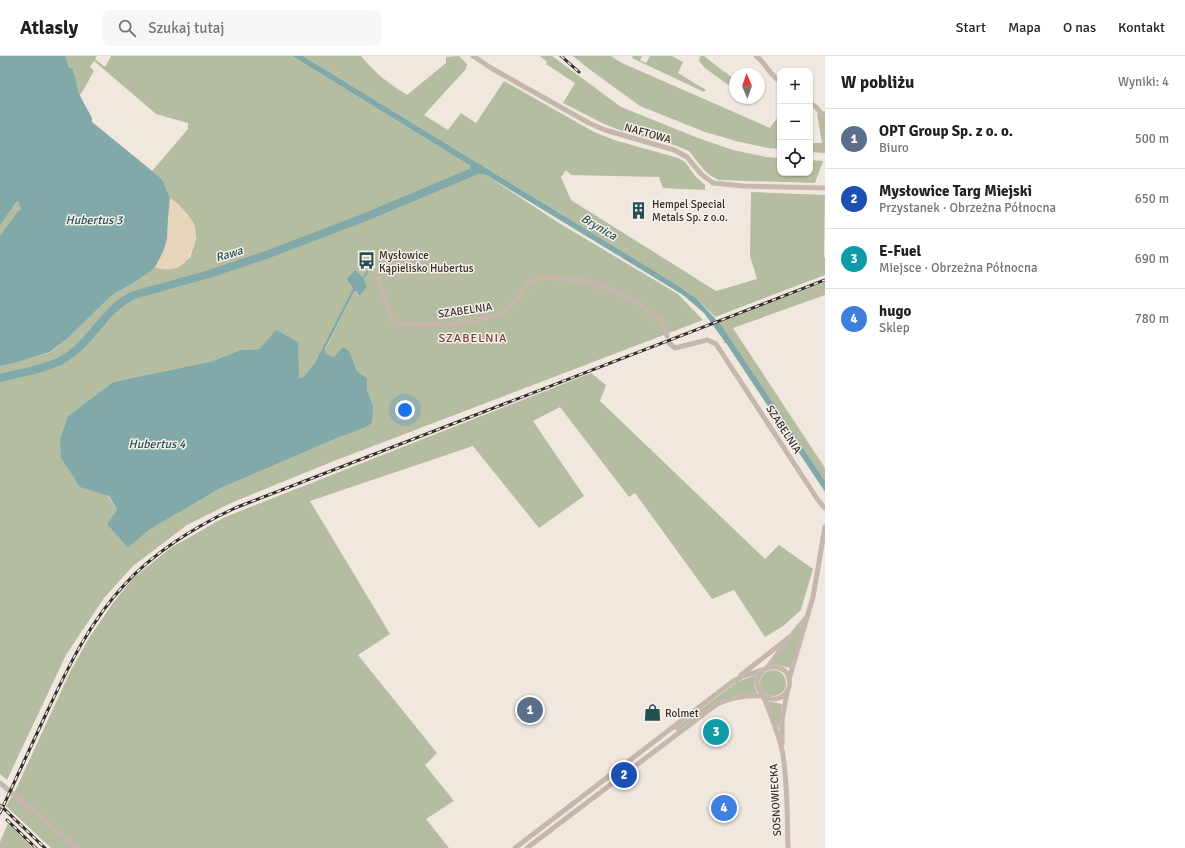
<!DOCTYPE html>
<html lang="pl">
<head>
<meta charset="utf-8">
<style>
  :root { --surface:#fff; --page:#f6f6f6; --text:#202124; --muted:#757577; --line:#e0e0e0; --accent:#255152 }
  body { margin:0; font-family:Signika,sans-serif; background:var(--page); color:var(--text) }
  .controls { position:absolute; right:12px; top:12px; display:grid; overflow:hidden; border-radius:8px; box-shadow:0 1px 3px #0004 }
  .controls button { width:36px; height:36px; display:grid; place-items:center; padding:0; border:0; border-bottom:1px solid var(--line); background:var(--surface); color:var(--text); font:20px sans-serif }
  .compass { position:absolute; left:729px; top:12px; width:36px; height:36px; border-radius:50%; background:var(--surface); box-shadow:0 1px 3px #0004; rotate:358deg }
  .you { position:absolute; left:405px; top:354px; width:14px; height:14px; margin:-10px; border:3px solid #fff; border-radius:50%; background:#1a73e8; box-shadow:0 0 0 6px #1a73e833 }
  .badge { display:grid; place-items:center; width:26px; height:26px; border-radius:50%; background:var(--accent); color:#fff; font-size:13px; font-weight:700 }
  .pin { position:absolute; translate:-50% -50%; border:2px solid #fff; box-shadow:0 1px 4px #0006 }
  .list { margin:0; padding:0; list-style:none }
  h2 { display:flex; justify-content:space-between; align-items:center; height:52px; margin:0; padding:0 16px; font-size:17px }
  h2 small { font-size:13px; font-weight:400; color:var(--muted) }
  .list li { display:grid; grid-template-columns:26px 1fr auto; gap:12px; align-items:center; box-sizing:border-box; height:60px; padding:0 16px; border-top:1px solid var(--line) }
  .list b { display:block; font-size:15px; white-space:nowrap }
  .list p { margin:0; font-size:13px; white-space:nowrap; color:var(--muted) }
  .list em { font-size:13px; font-style:normal; color:var(--muted) }
  .icon { flex:none; width:22px; height:22px; fill:none; stroke:currentColor; stroke-width:2; stroke-linecap:round; stroke-linejoin:round }
  .map { position:relative; flex:none; width:825px; height:792px; overflow:hidden }
  header { display:flex; align-items:center; gap:24px; box-sizing:border-box; height:56px; padding:0 20px; background:var(--surface); border-bottom:1px solid var(--line) }
  header strong { font-size:19px }
  nav { display:flex; gap:22px; margin-inline-start:auto; font-size:14px }
  .search { width:280px; height:36px; background:var(--page); display:flex; align-items:center; gap:10px; box-sizing:border-box; padding:0 14px; border-radius:8px; color:var(--muted); font-size:15px }
  main { display:flex }
  aside { flex:1; background:var(--surface) }
  .map>svg:first-child { display:block }
</style>
</head>
<body>
<header>
<strong>Atlasly</strong>
<div class="search"><svg class="icon" aria-label="search" viewBox="0 0 24 24"><circle cx="10" cy="10" r="6"/><path d="M15 15l6 6"/></svg>Szukaj tutaj</div>
<nav><a>Start</a><a>Mapa</a><a>O nas</a><a>Kontakt</a></nav>
</header>
<main>
<div class="map">
<svg width="825" height="792" viewBox="0 0 825 792">
  <rect width="100%" height="100%" fill="#f0e7df"/>
  <path fill="#b5bda1" fill-rule="evenodd" d="M0 0H97L95 3 105 11 111 0H292L469 109 470 112 466 117 461 119 324 176 241 207 139 236C104 251 96 276 70 297 53 311 21 315 0 321V310L15 307 51 296 68 282 112 239 135 226 155 211 158 212 190 202 196 183 194 169 179 149 170 142 162 123 152 115 188 73V67L156 58 94 5 90 11 94 15 84 33 29 118 18 145 21 153 18 155 0 182Z
    M303 0H361C374 16 389 28 407 39L446 7V1L459 0 467 8 466 13 424 59 448 74 461 57 476 67 504 25 594 76 614 84 678 102 685 106 696 121 705 129V134L663 132 659 121 571 119 566 114 561 121 571 144 716 235 757 223 750 200 751 136 825 139 824 201H825V219L715 261 696 242 674 227Z
    M540 0H552L621 51 698 82 733 94 766 101 780 102V117H810V104L823 105 815 127 719 124 711 120 704 114 689 95 677 90 622 75 604 68 563 47 575 27 546 8 547 6Z
    M573 0H611L622 7 770 72 778 61 780 62V93L767 92 736 85 705 76 640 50 589 13Z
    M633 0H642L640 4 646 7 650 0H672L683 6 678 17 706 34 704 36 632 2Z
    M700 0H704L723 15 722 17 724 15 735 24V34L705 12 699 5Z
    M825 55V97L810 96V87H822L817 58Z
    M476 118 486 119 559 167 678 238 703 264 334 405 231 447 187 469 133 510 104 542 66 599 7 724 0 718V323C24 317 52 314 72 299 93 278 111 250 140 238L237 211 368 161 462 122ZM367 231 358 240 356 235 354 236 325 294V297L334 301 350 296 357 315 367 322V333L373 350 364 372 335 383 219 433 149 474 128 492 117 454 108 440 60 382 68 360 113 326 213 305 240 294 259 293 276 275 299 322 303 321 314 308 353 232Z
    M825 226V239L733 272 825 412V425L719 267Z
    M591 317 606 329 600 345 765 503 779 489 813 513 801 554 783 570 765 581 734 534 712 543 635 437 629 441 560 351 533 365 584 440 539 472 473 390 310 445 390 578 358 599 437 697 425 709 454 745 426 763 449 792H51L6 750 16 733 70 616 89 582 113 547 133 522 172 491 225 461Z
    M801 571H802L791 612 772 608Z
    M760 627a13 13 0 1 1 26 0a13 13 0 1 1-26 0Z
    M756 619 754 628 757 637C720 639 705 654 677 675L675 673 737 626Z
    M767 645 782 648 779 672 778 671Z
    M8 767 33 792H0V786Z"/>
  <path fill="#e6d5ba" d="M170 142C178 149 191 159 195 170 197 177 195 184 193 191 188 210 174 218 155 211L167 183 168 163Z"/>
  <path fill="#82a9a9" d="M0 0H65L69 12 73 13V17L75 20 78 36 92 62V66L162 123 170 142 168 163 167 183 163 196 155 211 152 214 135 226 112 239 68 282 50 296 15 307 0 310V180L18 155 21 153 18 145 16 146 0 169Z
    M292 0H303L674 227 696 242 721 269 825 425V436L734 299 726 287H723L725 286 704 257 683 239 486 119 476 118 477 114H469L470 110 469 109Z
    M355 214 363 222 367 231 359 240 356 235 354 236 325 293V297L334 301 343 291 350 296 357 315 367 322V333L373 350 372 367 364 372 335 383 219 433 149 474 128 492 107 468 117 454 109 440 80 431 61 402 60 382 68 360 113 326 213 305 240 294 259 293 276 274 298 286 299 322 303 321 314 308 353 232 347 223Z"/>
  <g fill="none" stroke-linecap="round" stroke-linejoin="round">
    <path stroke="#82a9a9" stroke-width="1.5" d="M373 157 374 159
      M363 222 368 215"/>
    <path stroke="#82a9a9" stroke-width="8" d="M0 322C19 317 51 312 67 301 93 284 105 252 134 239L209 218 266 199 363 162 475 115 479 112"/>
    <path stroke="#c6b7ac" stroke-width="5" d="M473 0 491 12 589 67 605 74 674 94 687 101 701 118 713 127 743 130 825 132
      M756 0C767 8 769 19 780 25
      M810 47 816 51 825 62
      M372 202 374 211 391 261 393 266 399 268 449 269 499 259 509 252 530 226 539 222 549 221 585 225 608 232 637 246 658 263 663 268 667 280
      M669 287 675 292 707 284 716 288 818 444 825 452
      M767 612 791 580 805 563
      M741 619 791 580
      M789 623 813 541 825 471
      M782 688V664L787 637
      M0 727 77 792
      M515 792 732 626 743 620 763 614
      M527 792 717 648C730 642 747 639 762 640 768 641 772 645 779 642 787 639 791 630 789 622 788 617 784 613 779 612 769 608 758 615 757 626 757 633 762 636 764 642 771 659 778 677 782 694 788 724 787 761 788 792"/>
    <defs>
      <path id="rail" d="M561 0 579 16
        M0 749 45 792
        M0 757C15 724 31 691 46 658 68 611 90 565 126 527 157 494 195 471 235 452L825 224
        M7 764 36 792"/>
    </defs>
    <use href="#rail" stroke="#352d2a" stroke-width="3"/>
    <use href="#rail" stroke="#f8f1eb" stroke-width="1.5" stroke-dasharray="4.5" stroke-linecap="butt"/>
  </g>
  <defs>
    <symbol id="building-bare" viewBox="-9 -9 18 18"><path d="M-4-6H4V6H1V3H-1V6H-4ZM-2.5-4.3h1.7v1.8h-1.7ZM.8-4.3h1.7v1.8H.8ZM-2.5-1h1.7V.8h-1.7ZM.8-1h1.7V.8H.8Z" fill="#255152" stroke="#f8f1eb" stroke-width="2.5" paint-order="stroke"/></symbol>
    <symbol id="bus-bare" viewBox="-9 -9 18 18"><path d="M-5-6H5V4H4V6H2V4H-2V6H-4V4H-5ZM-3.5-4V0h7V-4ZM-3.5 1.2v1.5H-2V1.2ZM2 1.2v1.5H3.5V1.2Z" fill="#255152" stroke="#f8f1eb" stroke-width="2.5" paint-order="stroke"/></symbol>
    <symbol id="shop-bare" viewBox="-9 -9 18 18"><path d="M-5-2.5h2.3a2.7 3.5 0 0 1 5.4 0H5L5.5 6h-11ZM-1.5-2.5h3a1.5 2.3 0 0 0-3 0Z" fill="#255152" stroke="#f8f1eb" stroke-width="2.5" paint-order="stroke"/></symbol>
  </defs>
  <g fill-rule="evenodd">
    <use href="#building-bare" x="626" y="142" width="25" height="25"/>
    <use href="#bus-bare" x="354" y="192" width="25" height="25"/>
    <use href="#shop-bare" x="640" y="644" width="25" height="25"/>
  </g>
  <g text-anchor="middle" stroke-width="3" stroke-linejoin="round" paint-order="stroke">
    <g font-size="11" fill="#352d2a" stroke="#f8f1eb">
      <text transform="translate(648 77) rotate(16)" y="4">NAFTOWA</text>
      <text transform="translate(465 254) rotate(-8)" y="4">SZABELNIA</text>
      <text transform="translate(784 373) rotate(57)" y="4">SZABELNIA</text>
      <text transform="translate(775 744) rotate(-93)" y="4">SOSNOWIECKA</text>
    </g>
    <g font-size="11" fill="#352d2a" stroke="#f8f1eb" text-anchor="start">
      <text x="652" y="152">Hempel Special<tspan x="652" dy="13">Metals Sp. z o.o.</tspan></text>
      <text x="379" y="203">Mysłowice<tspan x="379" dy="13">Kąpielisko Hubertus</tspan></text>
      <text x="665" y="661">Rolmet</text>
    </g>
    <g font-size="12" font-style="italic" fill="#255152" stroke="#f8f1eb">
      <text x="94" y="168">Hubertus 3</text>
      <text transform="translate(599 171) rotate(31)" y="4">Brynica</text>
      <text transform="translate(229 198) rotate(-17)" y="4">Rawa</text>
      <text x="157" y="392">Hubertus 4</text>
    </g>
    <g font-size="12" letter-spacing="1" fill="#7a3c2e" stroke="#f8f1eb">
      <text x="473" y="286">SZABELNIA</text>
    </g>
  </g>
</svg>
<div class="controls">
<button>+</button>
<button>−</button>
<button><svg class="icon" aria-label="locate" viewBox="0 0 24 24"><circle cx="12" cy="12" r="6"/><path d="M12 2v4M12 18v4M2 12h4M18 12h4"/></svg></button>
</div>
<svg class="compass" viewBox="-18 -18 36 36"><path d="M0-13l5 13h-10z" fill="#e53935"/><path d="M0 13l5-13h-10z" fill="#757577"/></svg>
<div class="you"></div>
<div class="pin badge" style="left:530px;top:654px;background:#5c6f8a">1</div>
<div class="pin badge" style="left:624px;top:719px;background:#1a4fb4">2</div>
<div class="pin badge" style="left:716px;top:676px;background:#0f9aa8">3</div>
<div class="pin badge" style="left:724px;top:752px;background:#3f7fe0">4</div>
</div>
<aside>
<h2>W pobliżu<small>Wyniki: 4</small></h2>
<ul class="list">
<li><span class="badge" style="background:#5c6f8a">1</span><div><b>OPT Group Sp. z o. o.</b><p>Biuro</p></div><em>500 m</em></li>
<li><span class="badge" style="background:#1a4fb4">2</span><div><b>Mysłowice Targ Miejski</b><p>Przystanek · Obrzeżna Północna</p></div><em>650 m</em></li>
<li><span class="badge" style="background:#0f9aa8">3</span><div><b>E-Fuel</b><p>Miejsce · Obrzeżna Północna</p></div><em>690 m</em></li>
<li><span class="badge" style="background:#3f7fe0">4</span><div><b>hugo</b><p>Sklep</p></div><em>780 m</em></li>
</ul>
</aside>
</main>
</body>
</html>
